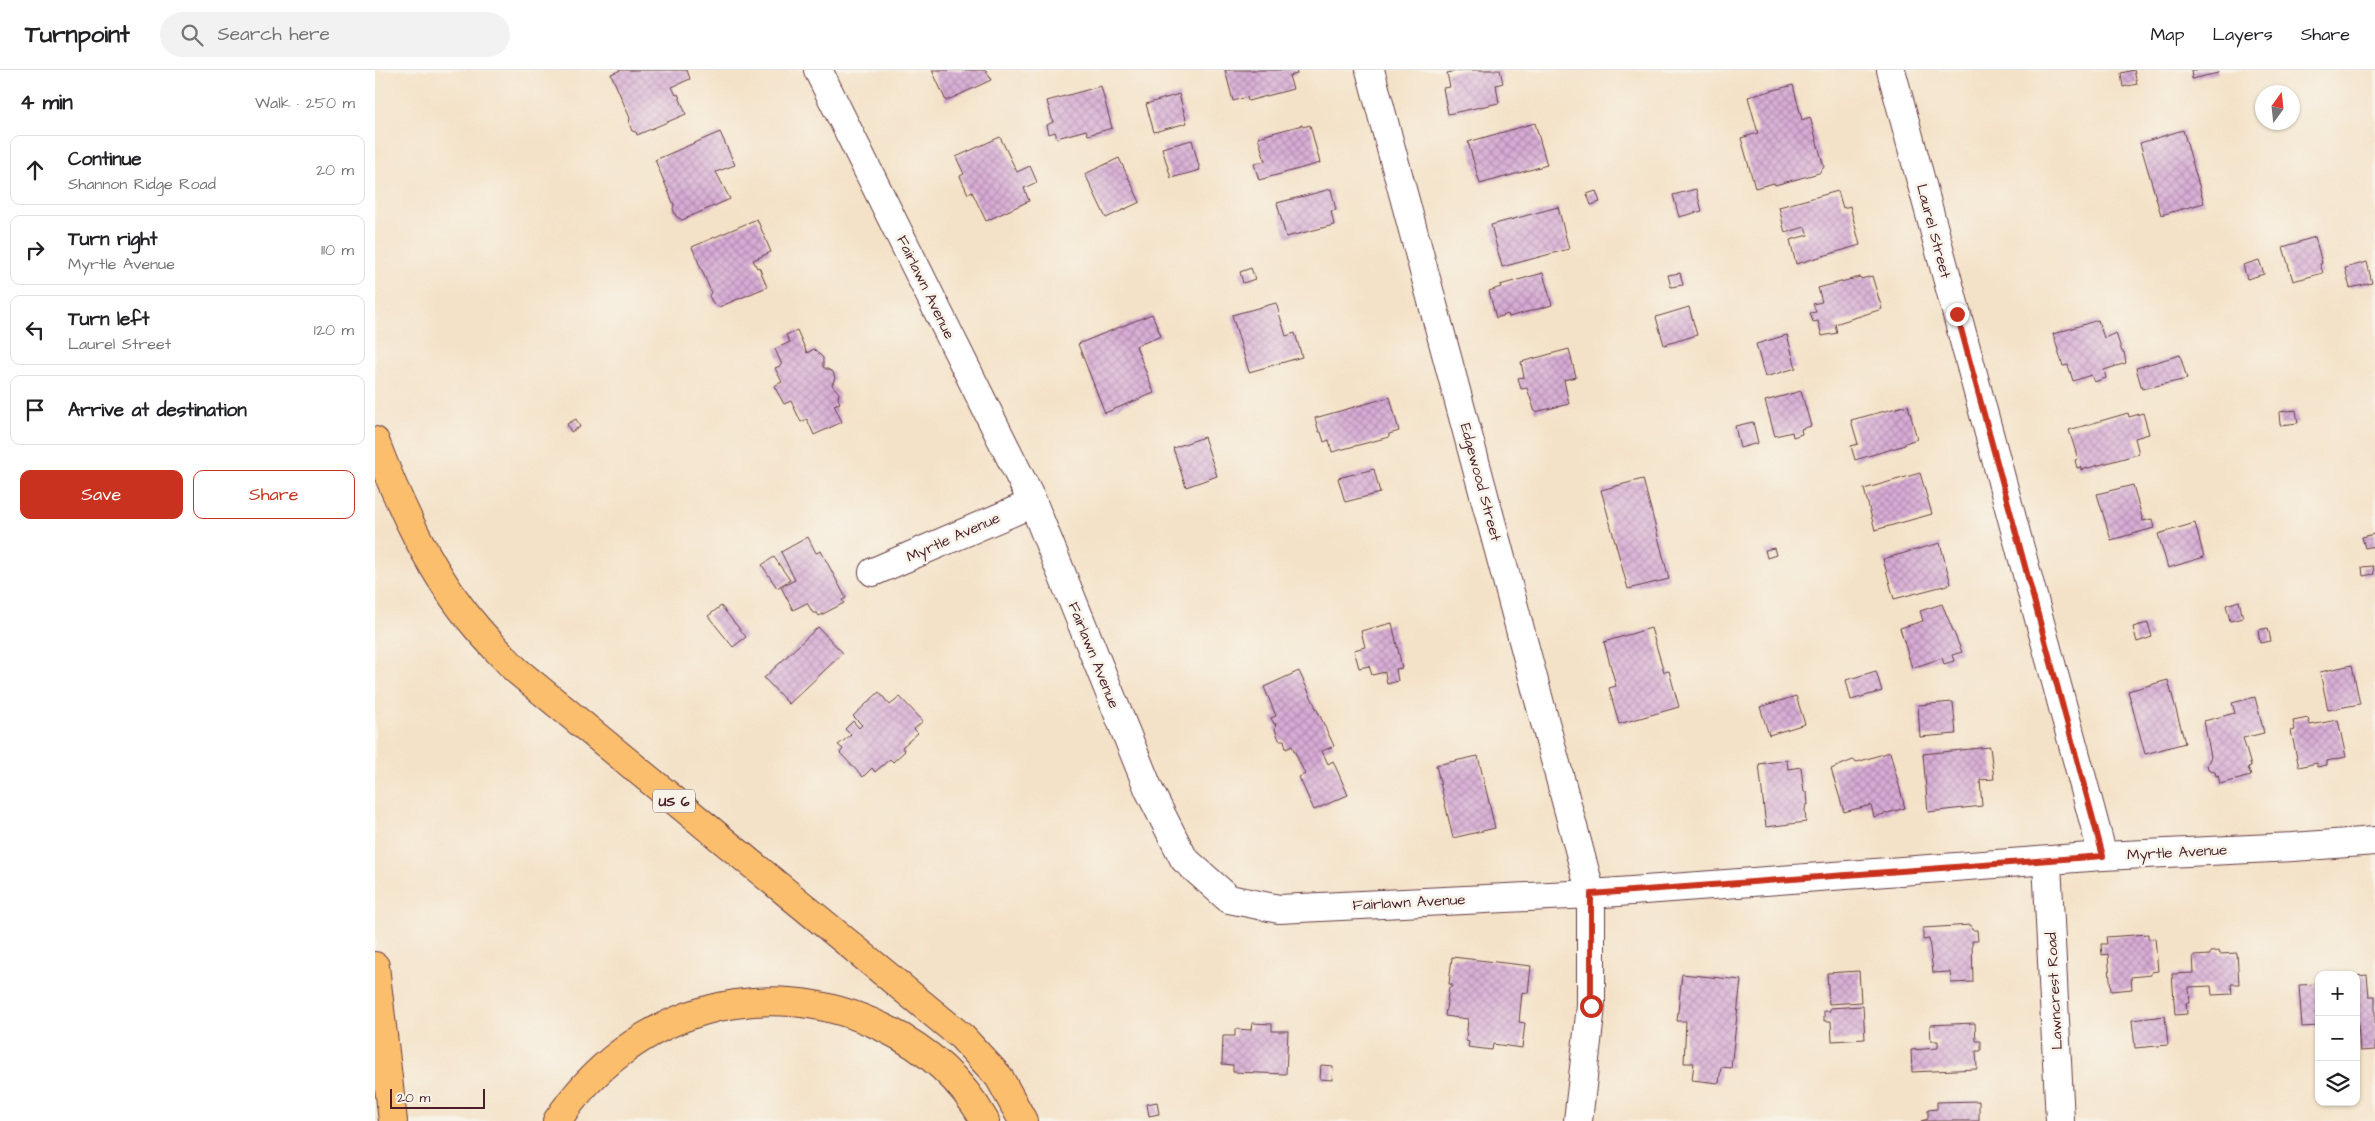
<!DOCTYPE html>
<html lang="en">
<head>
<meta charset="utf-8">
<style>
  :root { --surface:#fff; --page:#f2f2f2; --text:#202124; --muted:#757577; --line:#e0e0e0; --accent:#c8321e }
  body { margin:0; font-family:"Architects Daughter",sans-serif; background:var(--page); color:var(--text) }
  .controls { position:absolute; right:15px; bottom:15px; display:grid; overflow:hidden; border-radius:10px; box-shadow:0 1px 4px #0004 }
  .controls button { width:45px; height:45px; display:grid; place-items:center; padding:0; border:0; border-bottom:1px solid var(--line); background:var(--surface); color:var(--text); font:25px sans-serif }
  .compass { position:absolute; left:1880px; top:15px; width:45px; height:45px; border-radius:50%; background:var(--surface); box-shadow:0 1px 4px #0004; rotate:15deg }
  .scale { position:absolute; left:15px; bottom:12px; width:95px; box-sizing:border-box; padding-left:5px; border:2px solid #4a1f2b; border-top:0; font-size:14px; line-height:18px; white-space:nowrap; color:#4a1f2b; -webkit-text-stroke:4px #f7f3e8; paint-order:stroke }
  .stop { position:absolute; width:15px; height:15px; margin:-11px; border:4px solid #c8321e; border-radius:50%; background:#fff }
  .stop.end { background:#c8321e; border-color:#fff; box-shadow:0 1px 5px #0008 }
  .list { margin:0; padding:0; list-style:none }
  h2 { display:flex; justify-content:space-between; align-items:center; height:65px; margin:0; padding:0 20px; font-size:21px }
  h2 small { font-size:16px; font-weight:400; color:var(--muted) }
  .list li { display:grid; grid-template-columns:32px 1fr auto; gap:15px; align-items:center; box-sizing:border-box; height:70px; margin:0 10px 10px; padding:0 10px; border:1px solid var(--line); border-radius:10px }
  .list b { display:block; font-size:19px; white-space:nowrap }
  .list p { margin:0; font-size:16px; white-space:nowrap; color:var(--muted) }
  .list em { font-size:16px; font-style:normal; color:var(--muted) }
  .actions { display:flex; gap:10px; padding:15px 20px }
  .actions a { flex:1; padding:11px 0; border:1px solid var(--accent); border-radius:10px; text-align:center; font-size:18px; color:var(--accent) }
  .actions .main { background:var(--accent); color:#fff }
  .icon { flex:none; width:28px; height:28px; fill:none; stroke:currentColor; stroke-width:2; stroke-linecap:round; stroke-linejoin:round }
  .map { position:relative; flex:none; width:2000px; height:1051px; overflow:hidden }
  header { display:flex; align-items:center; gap:30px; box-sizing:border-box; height:70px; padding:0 25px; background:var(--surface); border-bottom:1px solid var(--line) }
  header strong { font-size:24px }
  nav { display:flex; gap:28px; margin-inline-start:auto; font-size:18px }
  .search { width:350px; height:45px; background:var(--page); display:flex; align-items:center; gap:12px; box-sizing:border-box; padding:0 18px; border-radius:28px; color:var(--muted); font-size:19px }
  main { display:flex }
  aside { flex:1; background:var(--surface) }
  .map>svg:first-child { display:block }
</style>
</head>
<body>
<header>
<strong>Turnpoint</strong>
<div class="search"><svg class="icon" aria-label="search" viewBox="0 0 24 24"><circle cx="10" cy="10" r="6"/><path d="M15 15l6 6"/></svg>Search here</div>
<nav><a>Map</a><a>Layers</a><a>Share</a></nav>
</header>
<main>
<aside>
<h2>4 min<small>Walk · 250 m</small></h2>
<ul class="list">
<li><svg class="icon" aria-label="ahead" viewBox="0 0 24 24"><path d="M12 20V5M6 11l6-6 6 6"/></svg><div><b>Continue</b><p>Shannon Ridge Road</p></div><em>20 m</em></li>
<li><svg class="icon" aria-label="right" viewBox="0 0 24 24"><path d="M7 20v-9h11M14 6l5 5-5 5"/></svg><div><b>Turn right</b><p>Myrtle Avenue</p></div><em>110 m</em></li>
<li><svg class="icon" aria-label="left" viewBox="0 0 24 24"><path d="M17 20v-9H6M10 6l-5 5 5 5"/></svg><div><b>Turn left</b><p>Laurel Street</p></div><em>120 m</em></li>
<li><svg class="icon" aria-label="arrive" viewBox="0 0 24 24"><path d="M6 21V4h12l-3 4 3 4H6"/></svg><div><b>Arrive at destination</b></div></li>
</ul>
<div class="actions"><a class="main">Save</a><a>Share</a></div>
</aside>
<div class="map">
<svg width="2000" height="1051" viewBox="0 0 2000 1051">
  <defs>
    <pattern id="building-cross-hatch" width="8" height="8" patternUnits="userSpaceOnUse" patternTransform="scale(1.25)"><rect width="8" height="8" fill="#d7acd5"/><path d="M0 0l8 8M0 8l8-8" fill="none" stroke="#b08bad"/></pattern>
  </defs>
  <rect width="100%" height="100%" fill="#f7f3e8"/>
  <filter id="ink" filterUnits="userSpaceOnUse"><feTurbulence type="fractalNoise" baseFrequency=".02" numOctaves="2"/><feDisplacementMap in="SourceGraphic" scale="10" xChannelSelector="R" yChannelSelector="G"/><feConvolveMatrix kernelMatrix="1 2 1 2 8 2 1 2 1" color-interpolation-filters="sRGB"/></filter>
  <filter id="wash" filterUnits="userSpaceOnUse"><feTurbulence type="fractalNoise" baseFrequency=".0096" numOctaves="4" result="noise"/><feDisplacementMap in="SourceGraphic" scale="20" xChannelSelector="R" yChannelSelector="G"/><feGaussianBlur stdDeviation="1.12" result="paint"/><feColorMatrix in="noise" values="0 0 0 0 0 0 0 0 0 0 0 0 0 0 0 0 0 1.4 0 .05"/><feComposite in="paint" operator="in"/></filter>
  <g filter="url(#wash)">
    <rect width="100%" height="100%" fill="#f4e2c8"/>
    <g id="blocks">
      <path fill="url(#building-cross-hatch)" d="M246 0H312L315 9 297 17 301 25 303 24 311 44 262 65 261 62 257 61 254 53 255 48 236 4Z
        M557 0H611L616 10 571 31Z
        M850 0H921L922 4 914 6 918 19 873 31 872 27 858 31Z
        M1087 0H1125L1128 13 1121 15 1124 33 1073 44 1068 18 1075 17 1072 3Z
        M1759 0 1762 14 1748 17 1746 3Z
        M1816 0H1842L1843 3 1817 9Z
        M1418 15 1427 50 1435 47 1449 97 1444 103 1400 115 1399 113 1380 118 1366 68 1383 63 1373 27Z
        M726 16 737 58 713 65 711 60 682 68 680 62 674 64 672 55 678 52 672 31Z
        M804 24 812 53 779 62 771 34Z
        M1160 53 1172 95 1105 114 1093 72Z
        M927 55 928 57 935 55 945 93 884 110 879 94 890 91 883 67Z
        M1808 60 1829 133 1786 145 1765 73Z
        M345 62 360 95 341 102 355 129 307 150 301 146 298 139 299 135 280 90Z
        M625 67 642 102 655 96 662 112 649 118 654 131 611 151 597 122 593 124 585 106 589 104 581 87Z
        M817 70 825 100 796 108 787 78Z
        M744 88 765 132 731 148 710 104Z
        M956 119 961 140 956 141 959 155 911 167 902 133Z
        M1321 119 1327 141 1304 147 1298 125Z
        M1221 121 1225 132 1216 135 1212 124Z
        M1463 121 1468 138 1475 136 1485 175 1421 194 1415 170 1433 165 1430 157 1410 163 1404 137Z
        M1183 137 1194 179 1127 197 1116 155Z
        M382 149 396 182 378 190 382 198 384 197 392 217 344 237 338 233 334 226 336 222 317 177Z
        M1940 167 1947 193 1945 194 1948 203 1918 211 1908 177Z
        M1884 190 1889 204 1872 209 1868 195Z
        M1992 192 1997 213 1975 218 1970 198Z
        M876 198 880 209 868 213 865 202Z
        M1168 203 1177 235 1134 247 1133 244 1121 248 1114 221 1126 217 1125 215Z
        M1305 203 1308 215 1296 217 1293 205Z
        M1497 206 1507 239 1460 254 1462 263 1447 266 1443 251 1438 252 1435 243 1441 242 1438 234 1447 232 1443 218 1485 207 1486 209Z
        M901 233 911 266 920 263 927 287 874 302 857 245Z
        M1314 237 1322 265 1289 275 1281 247Z
        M777 244 786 266 761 276 779 323 730 343 703 274Z
        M1723 250 1729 268 1741 263 1747 282H1749L1751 293 1729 300 1731 308 1719 312 1716 305 1698 311 1693 295 1688 296 1678 264Z
        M422 260 432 283 439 279 448 288V297L458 302 460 308 457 315 464 323 463 328 465 333 459 335 467 352 439 365 432 349 426 352 416 331 409 334 399 316 407 312 400 298 407 295 400 279 415 272 411 265Z
        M1412 265 1421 298 1390 307 1381 274Z
        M1194 279 1201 307 1189 310 1194 334 1160 342 1152 318 1146 319 1143 308 1149 307 1146 292Z
        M1805 285 1812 309 1767 319 1761 298Z
        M1426 321 1436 356 1426 359 1427 364 1418 367 1417 362 1400 366 1390 331Z
        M1015 327 1024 361 1014 364V367L957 382 954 370 949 372 946 362H944L940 348Z
        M1533 335 1542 369 1530 373V375L1480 390 1476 376 1483 374 1476 350Z
        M1921 340 1923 353 1905 355 1904 342Z
        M1753 343 1754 347 1768 343 1774 364 1760 368 1764 384 1706 400V397L1702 398 1700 390 1703 389 1694 360Z
        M201 349 205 357 196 362 192 354Z
        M1378 352 1383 373 1365 378 1360 356Z
        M829 367 842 406 811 417 798 378Z
        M999 399 1005 423 970 432 963 408Z
        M1545 403 1557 444 1500 460 1489 419Z
        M1268 409 1294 509 1253 519 1226 420Z
        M1758 415 1768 451 1777 449 1779 458 1736 470 1722 424Z
        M1820 453 1829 487 1793 498 1783 464Z
        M1999 464 2000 476 1990 478 1987 467Z
        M433 467 441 483 446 481 471 528 467 530 469 533 444 546 442 543H438L432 533 418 540 406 517 420 510 406 482Z
        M1565 473 1576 514 1519 529 1508 489Z
        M1399 478 1401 485 1392 488 1390 480Z
        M399 487 415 510 402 518 387 495Z
        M1998 496 1999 504 1988 506 1987 497Z
        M1864 531 1868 548 1855 551 1851 535Z
        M1567 534 1587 582 1577 585 1579 591 1569 594 1567 588 1537 598 1525 558 1548 551 1545 541Z
        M346 536 371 567 358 577 333 546Z
        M1017 553 1027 598 1021 599 1023 611 1012 614 1010 602 997 605 994 596 984 598 979 580 990 577 986 561Z
        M1773 553 1777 567 1762 572 1758 557Z
        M443 557 468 583 414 634 389 608Z
        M1276 558 1289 602 1294 601 1304 637 1244 654 1234 618 1241 616 1229 572Z
        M1893 558 1896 571 1885 573 1883 560Z
        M1977 595 1985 634 1953 640 1945 602Z
        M924 601 959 676 947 681 953 694 958 691 973 725 939 740 924 707 930 704 917 676 911 679 909 670H904L900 659 901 654H899L896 648 901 646 889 617Z
        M1501 601 1507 621 1476 630 1471 610Z
        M1793 610 1810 673 1770 684 1753 621Z
        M504 622 515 635 525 627 548 651 539 659 543 663 527 677 530 681 518 692 515 689 500 702 497 698 488 707 465 683 468 679 463 675 476 665 470 659 478 651 484 658 487 655 478 646Z
        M1421 626 1430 654 1394 665 1385 637Z
        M1880 627 1889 663 1868 668 1876 696 1873 697 1876 706 1845 714 1843 705 1841 706 1840 702 1833 699 1832 694 1836 687 1829 651 1860 643 1857 633Z
        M1578 632 1581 664 1545 667 1543 635Z
        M1933 648 1935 655 1963 650 1971 687 1952 691V695L1942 697V693L1924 697 1916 661 1920 660 1918 651Z
        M1615 677 1619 709 1605 710 1607 736 1553 742 1548 684Z
        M1515 682 1530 738 1499 747 1496 735 1469 742 1456 699 1478 690 1482 692Z
        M1103 686 1120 758 1078 768 1061 695Z
        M1412 690 1413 699 1426 697 1429 722H1432L1433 735H1431L1430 740 1431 752 1391 757 1384 694Z
        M1596 855 1597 860H1602L1603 871H1597L1598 912 1576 913 1575 902 1558 903 1554 869 1548 870V858Z
        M1773 864V869L1780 868 1783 901 1776 902V905L1756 907 1757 919 1736 921 1733 884 1727 885 1726 874H1732L1731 867Z
        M1844 881 1845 884 1862 883 1864 914H1856L1857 924 1837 925 1836 916 1814 917 1815 933H1811L1812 944 1800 945 1797 904 1819 903 1818 886 1835 885V882Z
        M1077 887 1156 896 1153 923 1147 922 1144 952 1150 953 1147 978 1118 974 1117 980 1093 977 1094 972 1091 971 1093 949 1070 946 1074 917H1077V914H1074Z
        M1484 901 1486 932 1454 934 1452 903Z
        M1307 904 1366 910 1356 998 1346 997 1344 1013 1317 1010 1319 993H1309L1311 951H1302Z
        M1992 905 1994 926H2000V980L1985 981 1983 952H1981V906Z
        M1944 914V956L1927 957 1924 915Z
        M1488 936 1490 969 1457 971 1456 951H1449V941H1455V938Z
        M1790 946 1793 975 1760 978 1757 950Z
        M877 953 897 954V961H913L911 1004 858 1002V995L847 994 848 966H860V959L876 960Z
        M1600 953 1601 971H1606V981H1601L1602 999 1537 1002 1536 980 1563 978V971H1556L1555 955Z
        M946 995 958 996 957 1010 945 1009Z
        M1604 1031V1051H1546L1553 1049V1040L1562 1039V1032Z
        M782 1032 784 1044 774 1046 772 1034Z"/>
    </g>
  </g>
  <g filter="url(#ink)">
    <use href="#blocks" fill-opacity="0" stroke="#643c43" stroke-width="1"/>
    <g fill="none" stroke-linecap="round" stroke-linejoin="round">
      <defs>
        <path id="street" d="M443 0 658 433 774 720 809 789 854 829 904 839 1216 824 1728 786 1918 777 2000 771
          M995 0 1216 824V936L1203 1051
          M1516 0 1728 786
          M498 502 658 433
          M1672 792 1685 1051"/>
        <path id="highway" d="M0 371C25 437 56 504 102 558 114 572 128 586 141 600L587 967 624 1007 648 1051
          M0 896 18 1051
          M182 1051C255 941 389 899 509 958 552 979 587 1010 610 1051"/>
      </defs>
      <use href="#street" stroke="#643c43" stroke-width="30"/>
      <use href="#highway" stroke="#643c43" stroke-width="30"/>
      <use href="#street" stroke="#fff" stroke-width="28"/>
      <use href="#highway" stroke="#fabe6d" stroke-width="28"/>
    </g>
  </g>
  <g fill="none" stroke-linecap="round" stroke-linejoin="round" filter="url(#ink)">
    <path stroke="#c8321e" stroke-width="6" d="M1216 936V824L1728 786 1582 244"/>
  </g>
  <g text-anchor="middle" stroke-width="5" stroke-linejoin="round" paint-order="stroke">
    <rect fill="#f7f3e8" stroke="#7e5f64" stroke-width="1" x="278" y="719.5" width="42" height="23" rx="4"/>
    <g font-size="14" font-weight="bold" fill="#4a1f2b">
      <text x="299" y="736">US 6</text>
    </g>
    <g font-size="15" fill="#4a1f2b" stroke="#f7f3e8">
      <text transform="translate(1559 161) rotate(75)" y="5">Laurel Street</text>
      <text transform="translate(551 217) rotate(64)" y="5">Fairlawn Avenue</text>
      <text transform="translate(1106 412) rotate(75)" y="5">Edgewood Street</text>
      <text transform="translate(578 467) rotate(-24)" y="5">Myrtle Avenue</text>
      <text transform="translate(719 585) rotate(68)" y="5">Fairlawn Avenue</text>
      <text transform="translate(1802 782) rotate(-3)" y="5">Myrtle Avenue</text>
      <text transform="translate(1034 832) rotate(-3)" y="5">Fairlawn Avenue</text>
      <text transform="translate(1679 921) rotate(-93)" y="5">Lawncrest Road</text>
    </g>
  </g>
</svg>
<div class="controls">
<button>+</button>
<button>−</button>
<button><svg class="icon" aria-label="layers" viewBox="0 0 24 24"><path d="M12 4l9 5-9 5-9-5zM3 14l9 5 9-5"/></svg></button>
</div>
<svg class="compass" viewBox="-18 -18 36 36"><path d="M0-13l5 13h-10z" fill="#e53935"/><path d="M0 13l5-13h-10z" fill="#757577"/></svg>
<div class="scale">20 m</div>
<div class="stop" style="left:1216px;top:936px"></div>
<div class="stop end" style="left:1582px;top:244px"></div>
</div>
</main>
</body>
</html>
